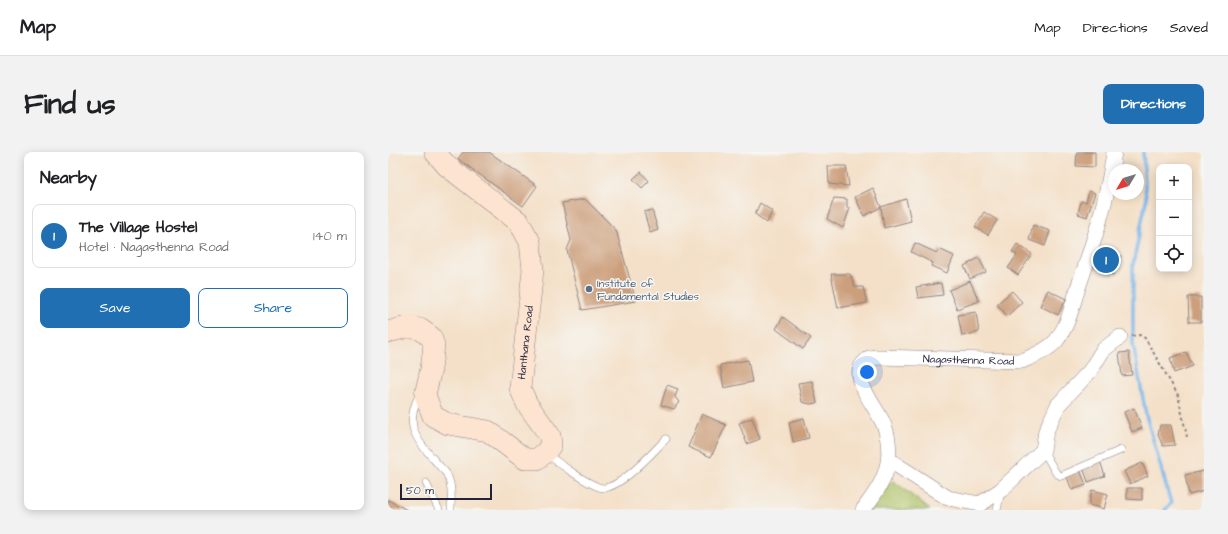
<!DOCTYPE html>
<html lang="en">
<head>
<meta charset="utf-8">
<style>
  :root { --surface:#fff; --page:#f2f2f2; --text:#202124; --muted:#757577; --line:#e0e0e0; --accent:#1f6fb2 }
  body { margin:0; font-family:"Architects Daughter",sans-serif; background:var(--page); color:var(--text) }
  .controls { position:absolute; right:12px; top:12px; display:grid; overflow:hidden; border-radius:8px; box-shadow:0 2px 10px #0003 }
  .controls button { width:36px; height:36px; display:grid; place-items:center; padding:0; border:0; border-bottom:1px solid var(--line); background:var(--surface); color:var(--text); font:20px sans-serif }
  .compass { position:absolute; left:720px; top:12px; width:36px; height:36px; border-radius:50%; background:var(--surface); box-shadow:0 2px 10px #0003; rotate:232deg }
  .scale { position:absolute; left:12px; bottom:10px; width:92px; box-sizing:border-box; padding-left:4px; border:2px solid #22223b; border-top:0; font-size:11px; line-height:14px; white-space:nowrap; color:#22223b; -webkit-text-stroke:3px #f6f6f2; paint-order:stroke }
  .you { position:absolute; left:479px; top:220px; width:14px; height:14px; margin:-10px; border:3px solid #fff; border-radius:50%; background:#1a73e8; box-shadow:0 0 0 6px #1a73e833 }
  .badge { display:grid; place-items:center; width:26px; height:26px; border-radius:50%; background:var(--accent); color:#fff; font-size:13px; font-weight:700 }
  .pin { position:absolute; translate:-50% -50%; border:2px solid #fff; box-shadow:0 1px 4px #0006 }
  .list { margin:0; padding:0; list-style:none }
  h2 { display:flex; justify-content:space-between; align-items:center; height:52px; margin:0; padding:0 16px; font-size:17px }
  h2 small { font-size:13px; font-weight:400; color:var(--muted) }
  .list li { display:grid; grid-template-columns:26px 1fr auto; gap:12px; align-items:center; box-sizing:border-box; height:64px; margin:0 8px 8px; padding:0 8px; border:1px solid var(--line); border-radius:8px }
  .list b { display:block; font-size:15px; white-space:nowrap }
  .list p { margin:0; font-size:13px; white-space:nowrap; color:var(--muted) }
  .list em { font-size:13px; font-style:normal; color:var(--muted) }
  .actions { display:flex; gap:8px; padding:12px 16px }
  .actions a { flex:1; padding:9px 0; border:1px solid var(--accent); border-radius:8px; text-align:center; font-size:14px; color:var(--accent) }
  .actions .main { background:var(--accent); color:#fff }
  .icon { flex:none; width:22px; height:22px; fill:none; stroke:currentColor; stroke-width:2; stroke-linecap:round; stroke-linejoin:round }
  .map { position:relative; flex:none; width:816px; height:358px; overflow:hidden; border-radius:8px }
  header { display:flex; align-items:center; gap:24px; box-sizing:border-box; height:56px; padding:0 20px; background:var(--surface); border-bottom:1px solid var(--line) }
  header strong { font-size:19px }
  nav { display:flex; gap:22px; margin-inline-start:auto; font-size:14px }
  .intro { display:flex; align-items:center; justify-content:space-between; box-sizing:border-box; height:96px; padding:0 24px }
  h1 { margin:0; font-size:28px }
  .button { padding:10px 18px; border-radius:8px; background:var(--accent); color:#fff; font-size:14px; font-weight:700 }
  main { display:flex; gap:24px; padding:0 24px }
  aside { flex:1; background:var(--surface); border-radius:8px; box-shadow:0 2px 10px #0003 }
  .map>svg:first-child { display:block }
</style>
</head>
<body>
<header>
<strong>Map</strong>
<nav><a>Map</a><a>Directions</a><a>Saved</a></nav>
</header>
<div class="intro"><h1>Find us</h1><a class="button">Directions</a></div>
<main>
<aside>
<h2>Nearby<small></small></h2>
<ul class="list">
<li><span class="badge">1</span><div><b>The Village Hostel</b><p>Hotel · Nagasthenna Road</p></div><em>140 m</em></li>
</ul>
<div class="actions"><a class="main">Save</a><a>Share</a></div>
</aside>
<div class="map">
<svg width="816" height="358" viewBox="0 0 816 358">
  <rect width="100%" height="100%" fill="#f6f6f2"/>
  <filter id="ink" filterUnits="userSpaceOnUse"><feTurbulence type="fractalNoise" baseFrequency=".025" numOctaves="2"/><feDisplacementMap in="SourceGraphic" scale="8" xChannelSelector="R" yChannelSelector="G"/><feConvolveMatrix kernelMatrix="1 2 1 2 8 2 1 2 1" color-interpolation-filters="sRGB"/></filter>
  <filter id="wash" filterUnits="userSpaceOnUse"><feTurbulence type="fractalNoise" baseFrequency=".012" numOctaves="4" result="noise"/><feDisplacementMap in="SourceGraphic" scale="16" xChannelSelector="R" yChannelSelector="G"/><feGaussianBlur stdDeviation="0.9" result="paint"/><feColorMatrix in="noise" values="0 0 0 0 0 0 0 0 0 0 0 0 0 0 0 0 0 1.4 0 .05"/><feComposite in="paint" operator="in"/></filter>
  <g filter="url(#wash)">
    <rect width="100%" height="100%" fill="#f4e0c8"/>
    <path fill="#adc165" stroke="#687250" d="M505 329 511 333 542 358H476L496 334Z"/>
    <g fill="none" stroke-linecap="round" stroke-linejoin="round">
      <path stroke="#74b4e8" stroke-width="3.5" d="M755 0 758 49 745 113V192L758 263 783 351 777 358"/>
    </g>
    <g id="blocks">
      <path fill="#cc9f7b" d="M75 0H101L149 34 135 54 70 7Z
        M689 0H707V15L688 14Z
        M440 14H458L461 34 441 32Z
        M253 20 261 29 254 36 245 27Z
        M485 36 493 55 518 47 523 69 496 76 493 55 476 64 467 45Z
        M701 39 707 41 699 65 690 62 693 49 698 50Z
        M446 46 459 47V56H462L455 76 439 67Z
        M197 47 228 78 248 149 194 158 179 98 183 88 174 51Z
        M372 51 384 59 379 71 367 62Z
        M264 58 270 78 262 81 256 60Z
        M596 60 609 68 600 83 587 75Z
        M645 73 662 79 657 94 641 88Z
        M527 91 549 101 551 97 566 104 559 121 543 114 545 111 523 100Z
        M629 92 644 102 630 123 620 116 629 103 624 100Z
        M714 96 733 104 725 123 706 115Z
        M591 106 598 120 582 127 576 114Z
        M443 122H462L467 135H475L479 151 450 156Z
        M582 129 591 149 569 157 561 138Z
        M553 131 555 143 530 146 528 135Z
        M660 138 678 147 670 163 652 154Z
        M624 139 634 150 619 164 609 152Z
        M800 145H813V170H801Z
        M588 160 591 180 574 184 570 163Z
        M395 165 423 186 415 197 388 177Z
        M741 200 744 223 734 224 731 201Z
        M798 200 805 214 786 221 782 206Z
        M360 208 364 230 336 236 332 213Z
        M424 229 429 251 422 252 414 250 410 231Z
        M279 233 290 237 287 245 291 250 286 257 273 253Z
        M746 256 754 276 744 280 736 260Z
        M314 262 338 273 323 305 300 295Z
        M364 266 372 287 359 292 351 271Z
        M416 266 421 286 405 290 401 270Z
        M772 273H783L787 293 775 294 770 283Z
        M712 309 717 324 700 330 695 315Z
        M754 311 760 324 742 332 736 319Z
        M692 318 698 333 684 338 678 323Z
        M816 319V339L801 343 797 323Z
        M739 336H754V348L739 347Z
        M704 338 720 342 716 357 701 353Z
        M0 348 19 358H0Z"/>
    </g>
  </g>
  <g filter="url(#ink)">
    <use href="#blocks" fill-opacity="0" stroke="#8b8182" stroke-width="1"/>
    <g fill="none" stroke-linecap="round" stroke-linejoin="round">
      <defs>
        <path id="lane" d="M32 241C16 273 26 285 48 310 51 314 55 317 58 321 65 333 63 346 63 358
          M655 298 668 321 673 324 733 298
          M159 302C169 310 203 335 215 336 233 336 266 299 278 287
          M38 331 51 358
          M609 358 613 339"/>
        <g id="street">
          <path d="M501 308 560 346 592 352 613 338 655 298 658 279 670 253 702 219 715 198 732 185"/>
          <path id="s1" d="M475 358C486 343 497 329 500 310 502 299 500 281 495 271 489 257 466 230 473 215 474 212 479 208 481 206L491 205 634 209C645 204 659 199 668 189 680 174 684 154 690 136 705 92 720 46 726 0"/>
        </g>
        <g id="secondary">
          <path id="s2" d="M0 180 19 175 32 177 43 185 46 193 43 217 37 243 45 264 60 272 100 279 137 307H149L157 301 163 293 162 284 139 252 132 236 145 118 142 90 131 70 59 14 47 0"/>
        </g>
      </defs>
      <use href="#lane" stroke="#8b8182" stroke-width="8"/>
      <use href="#street" stroke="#8b8182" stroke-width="16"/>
      <use href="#secondary" stroke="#8b8182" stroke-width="22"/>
      <path stroke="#8b8182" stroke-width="2" stroke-dasharray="3 3" stroke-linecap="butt" d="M744 184 752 183 757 186 790 243 799 285"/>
      <use href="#lane" stroke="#fff" stroke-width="7"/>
      <use href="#street" stroke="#fff" stroke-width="15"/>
      <use href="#secondary" stroke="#fde4d1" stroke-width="21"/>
    </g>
  </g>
  <circle fill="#5c6f8a" stroke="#f6f6f2" stroke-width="1.5" cx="201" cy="137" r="4"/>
  <g text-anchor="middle" stroke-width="3" stroke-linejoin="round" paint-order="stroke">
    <g font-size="11" fill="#4e5e75" stroke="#f6f6f2" text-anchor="start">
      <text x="209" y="135">Institute of<tspan x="209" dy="13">Fundamental Studies</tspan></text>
    </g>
    <g font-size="11" fill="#22223b" stroke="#f6f6f2">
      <text dy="4" stroke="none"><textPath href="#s2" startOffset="376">Hanthana Road</textPath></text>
      <text dy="4" stroke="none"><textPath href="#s1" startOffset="268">Nagasthenna Road</textPath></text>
    </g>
  </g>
</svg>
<div class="controls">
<button>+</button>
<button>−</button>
<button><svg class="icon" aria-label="locate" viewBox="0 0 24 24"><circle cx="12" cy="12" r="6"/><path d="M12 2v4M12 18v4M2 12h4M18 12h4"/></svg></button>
</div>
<svg class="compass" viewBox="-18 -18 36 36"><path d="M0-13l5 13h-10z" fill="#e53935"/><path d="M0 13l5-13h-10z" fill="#757577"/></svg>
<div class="scale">50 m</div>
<div class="you"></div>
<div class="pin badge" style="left:718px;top:108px">1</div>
</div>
</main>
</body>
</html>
